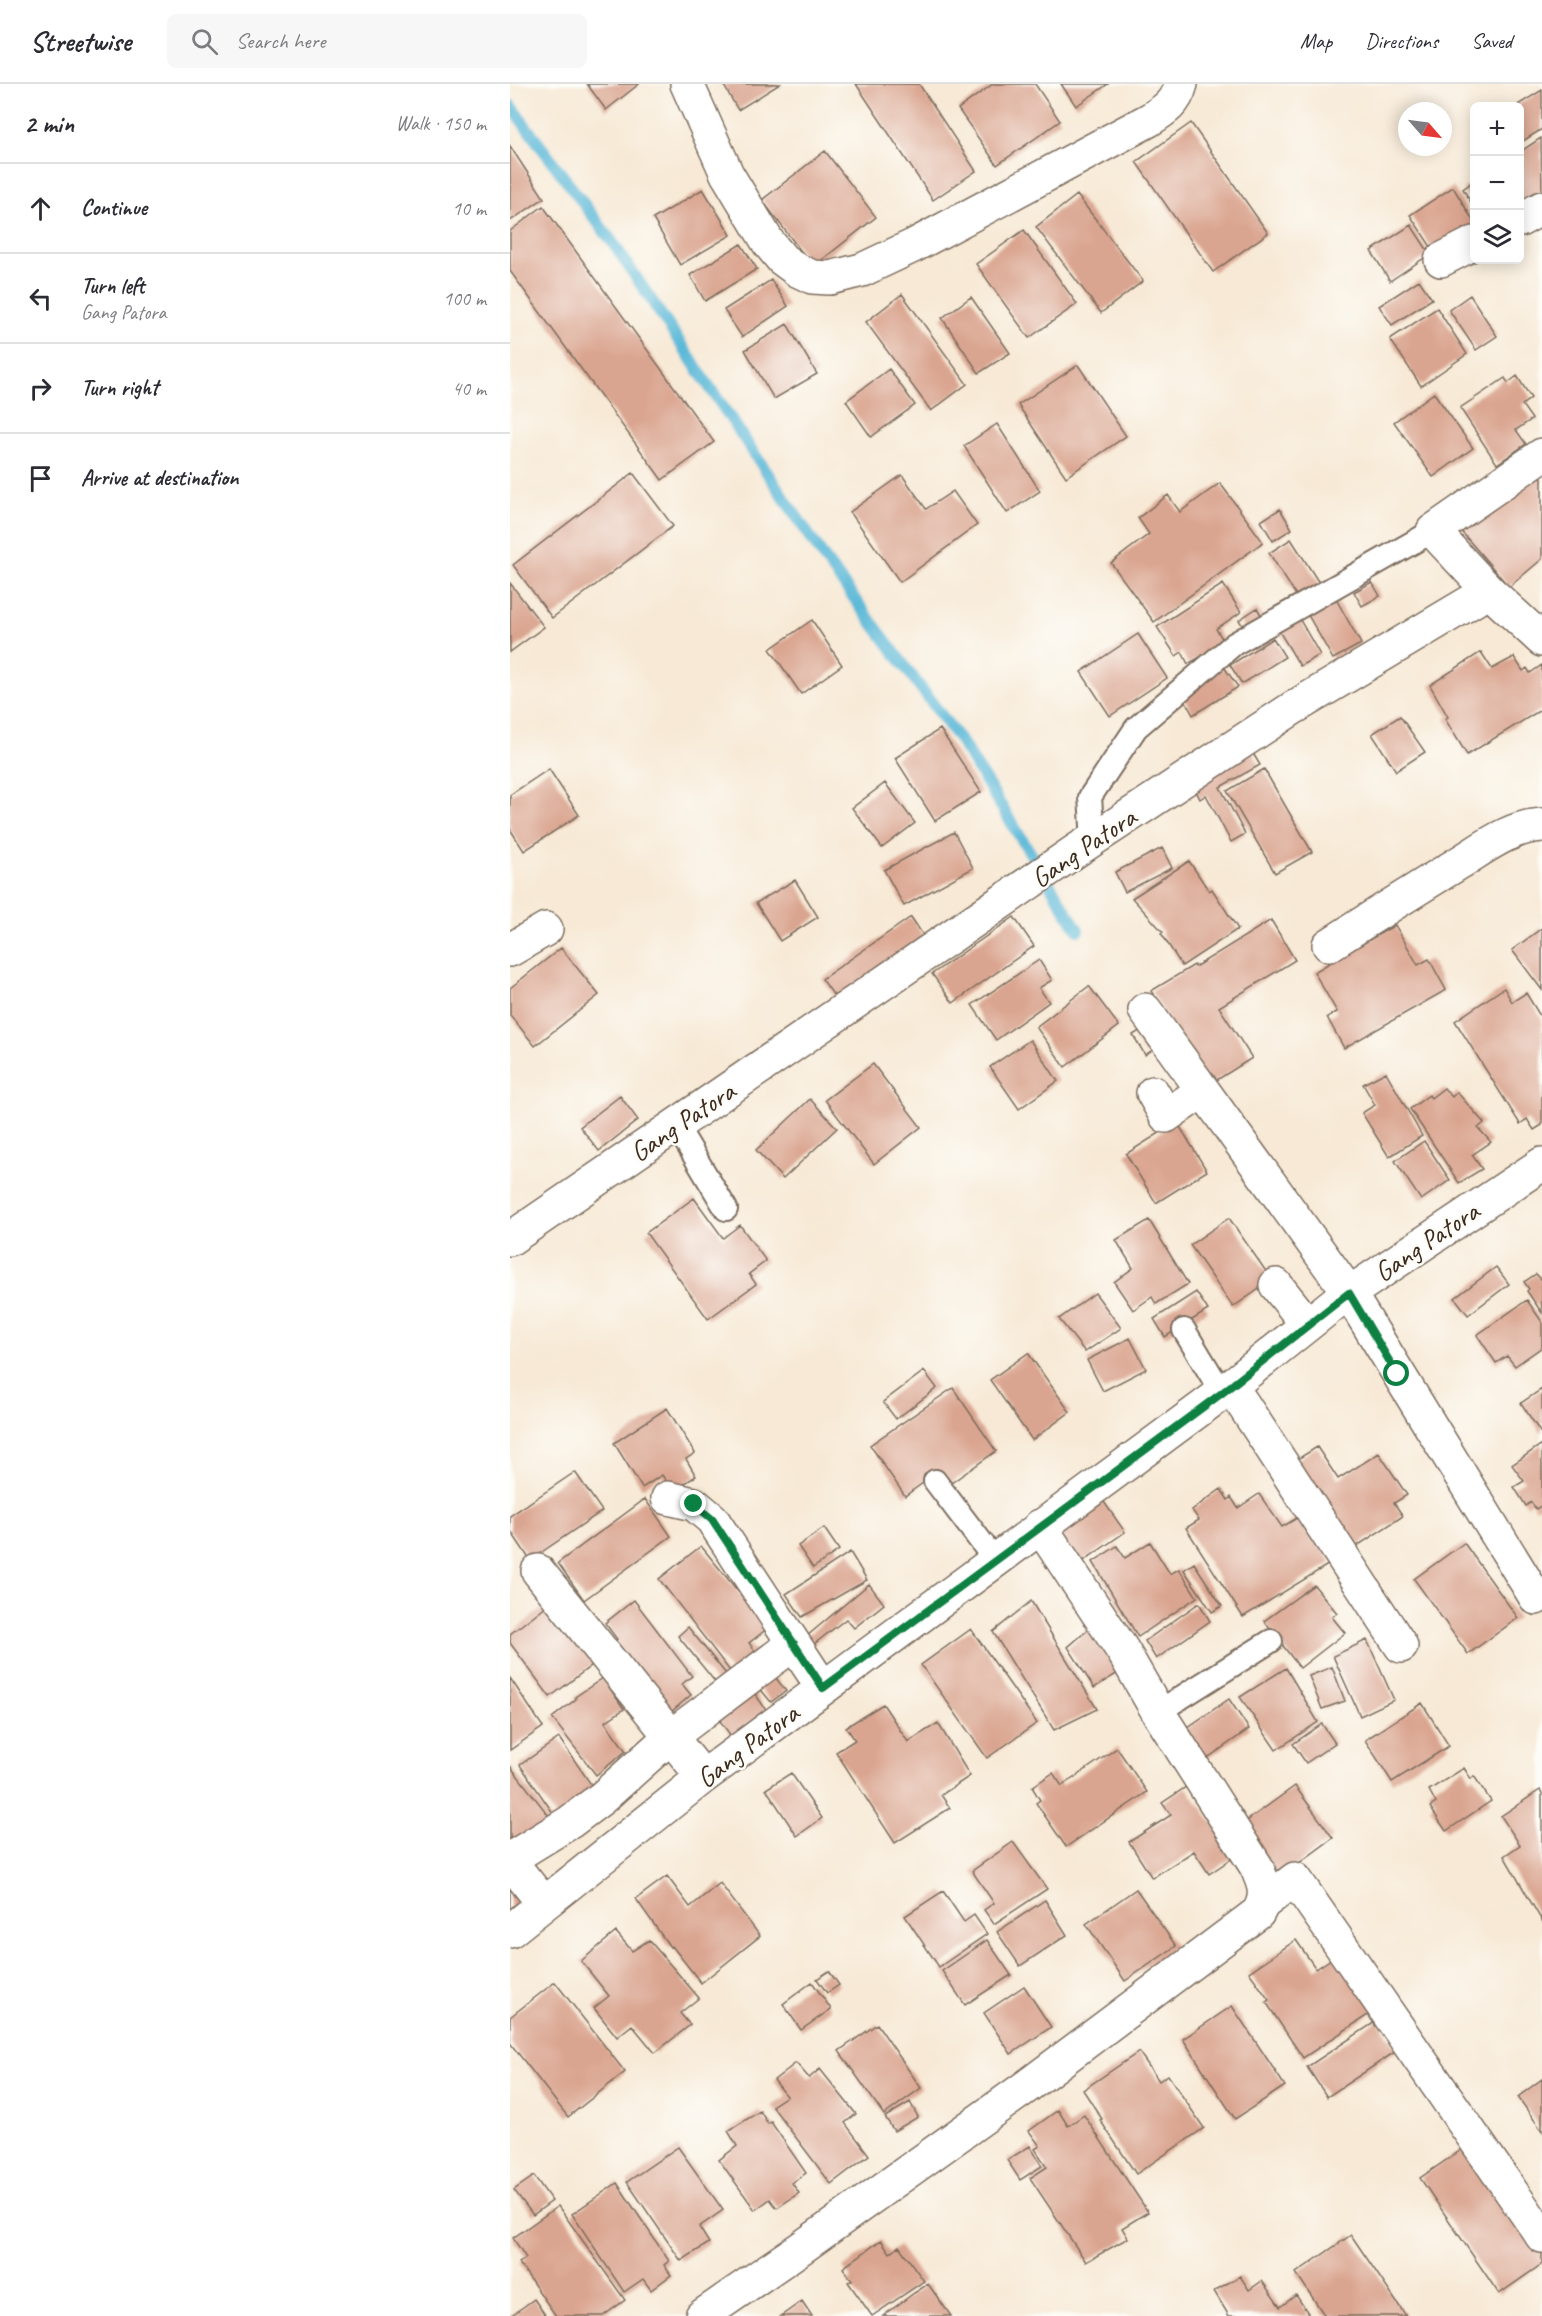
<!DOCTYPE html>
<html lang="en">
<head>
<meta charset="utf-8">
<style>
  :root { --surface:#fff; --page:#f7f7f7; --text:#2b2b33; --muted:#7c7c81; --line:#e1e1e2 }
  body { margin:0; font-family:Caveat,sans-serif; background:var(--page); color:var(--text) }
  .controls { position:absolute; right:18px; top:18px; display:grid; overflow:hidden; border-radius:9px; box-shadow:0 3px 15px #0003 }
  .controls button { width:54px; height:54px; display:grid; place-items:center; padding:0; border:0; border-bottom:2px solid var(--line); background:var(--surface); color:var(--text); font:30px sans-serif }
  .compass { position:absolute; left:888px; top:18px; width:54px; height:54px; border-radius:50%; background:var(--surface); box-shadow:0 3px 15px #0003; rotate:118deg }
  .stop { position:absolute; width:18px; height:18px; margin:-14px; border:4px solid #0b8043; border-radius:50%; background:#fff }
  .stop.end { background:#0b8043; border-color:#fff; box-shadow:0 2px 6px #0008 }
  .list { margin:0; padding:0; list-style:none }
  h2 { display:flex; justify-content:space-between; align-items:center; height:78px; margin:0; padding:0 24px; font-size:26px }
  h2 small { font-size:20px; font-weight:400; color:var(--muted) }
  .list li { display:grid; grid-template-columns:39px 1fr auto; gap:18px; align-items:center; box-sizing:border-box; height:90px; padding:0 24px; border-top:2px solid var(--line) }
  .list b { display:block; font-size:22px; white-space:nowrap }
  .list p { margin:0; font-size:20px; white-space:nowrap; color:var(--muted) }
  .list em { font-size:20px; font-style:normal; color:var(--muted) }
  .icon { flex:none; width:33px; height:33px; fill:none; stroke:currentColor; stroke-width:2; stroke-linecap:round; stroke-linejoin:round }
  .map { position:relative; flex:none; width:1032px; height:2232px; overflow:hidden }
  header { display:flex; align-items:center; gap:36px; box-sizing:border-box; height:84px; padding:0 30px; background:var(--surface); border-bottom:2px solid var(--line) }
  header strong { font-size:28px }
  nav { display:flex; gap:33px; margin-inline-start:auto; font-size:21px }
  .search { width:420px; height:54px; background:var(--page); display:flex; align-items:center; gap:15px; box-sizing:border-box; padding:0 21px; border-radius:9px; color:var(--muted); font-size:22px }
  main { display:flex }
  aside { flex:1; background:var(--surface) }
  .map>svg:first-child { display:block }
</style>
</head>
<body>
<header>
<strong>Streetwise</strong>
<div class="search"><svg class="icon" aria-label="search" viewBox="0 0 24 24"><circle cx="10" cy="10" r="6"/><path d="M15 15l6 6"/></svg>Search here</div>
<nav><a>Map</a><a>Directions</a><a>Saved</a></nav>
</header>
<main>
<aside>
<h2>2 min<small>Walk · 150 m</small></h2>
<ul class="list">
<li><svg class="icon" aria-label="ahead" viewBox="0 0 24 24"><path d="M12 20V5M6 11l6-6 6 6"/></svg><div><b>Continue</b></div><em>10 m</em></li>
<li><svg class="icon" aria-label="left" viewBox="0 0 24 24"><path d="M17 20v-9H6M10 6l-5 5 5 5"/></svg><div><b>Turn left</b><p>Gang Patora</p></div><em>100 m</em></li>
<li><svg class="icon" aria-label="right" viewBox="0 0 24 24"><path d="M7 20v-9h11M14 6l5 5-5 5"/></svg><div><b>Turn right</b></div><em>40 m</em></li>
<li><svg class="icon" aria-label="arrive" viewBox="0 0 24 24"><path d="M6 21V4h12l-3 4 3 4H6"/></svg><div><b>Arrive at destination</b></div></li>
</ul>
</aside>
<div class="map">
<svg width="1032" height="2232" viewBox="0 0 1032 2232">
  <rect width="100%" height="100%" fill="#fdfcf7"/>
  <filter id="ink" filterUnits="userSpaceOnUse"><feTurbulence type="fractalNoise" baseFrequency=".0167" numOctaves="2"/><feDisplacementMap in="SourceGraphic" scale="12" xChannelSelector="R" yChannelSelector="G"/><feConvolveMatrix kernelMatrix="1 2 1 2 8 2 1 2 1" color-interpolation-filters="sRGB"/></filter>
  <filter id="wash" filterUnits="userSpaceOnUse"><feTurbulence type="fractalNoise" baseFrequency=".008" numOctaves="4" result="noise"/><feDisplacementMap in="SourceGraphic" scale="24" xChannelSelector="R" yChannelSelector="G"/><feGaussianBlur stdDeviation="1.35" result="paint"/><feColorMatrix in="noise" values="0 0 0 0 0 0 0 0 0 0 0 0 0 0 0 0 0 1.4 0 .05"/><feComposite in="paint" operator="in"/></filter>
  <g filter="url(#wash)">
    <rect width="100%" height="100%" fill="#f7e9d5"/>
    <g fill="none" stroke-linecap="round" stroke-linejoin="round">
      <path stroke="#59b7d7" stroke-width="12" d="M0 21 103 159 317 478 452 659 568 846"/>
    </g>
    <g id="blocks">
      <path fill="#daa590" d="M77 0H129L96 26Z
        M213 0H270L228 26Z
        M346 0H409L466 87 423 116Z
        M483 0H525L550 37 487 81 448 25Z
        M551 0H598L566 22Z
        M1032 6V45L1010 59V22H1006Z
        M681 39 758 149 703 188 626 78Z
        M1031 54 1032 109 1010 124V68Z
        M0 62 34 114 0 137Z
        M315 67 366 133 303 183 252 116Z
        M964 97V123L953 105Z
        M943 103 964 138V147L927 172 900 131Z
        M193 105 221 151 170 181 143 135Z
        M567 111 633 197 591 229 526 143Z
        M33 122 204 358 152 396 0 187V147Z
        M901 141 920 170 880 197 861 167Z
        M514 146 567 220 519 254 466 180Z
        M231 160 247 185 195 217 180 191Z
        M261 196 278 222 232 253 214 226Z
        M909 196 922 215 882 241 869 222Z
        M392 210 457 300 421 327 356 238Z
        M960 211 987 252 966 266 939 226Z
        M461 213 500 269 469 289 432 234Z
        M927 224 957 270 911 302 880 255Z
        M277 240 307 290 264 315 235 266Z
        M568 281 616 352 556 393 508 321Z
        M379 285 405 321 361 353 336 317Z
        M1007 292 1021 314 1012 321 1022 335 1006 346 1016 360 987 380 950 324 995 294 998 299Z
        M924 309 963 364 923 393 884 338Z
        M487 340 530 407 497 429 454 362Z
        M123 389 163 442 42 534 3 481Z
        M1029 390 1032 394V475L999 503 950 446 1007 397 1013 405Z
        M392 391 416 425 443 407 467 441 390 498 340 428Z
        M710 399 753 458 644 538 601 479 639 450 628 434 658 411 670 428Z
        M770 425 782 445 763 457 751 437Z
        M781 455 813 505 791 519 759 469Z
        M862 498 870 512 852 522 844 508Z
        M0 499 34 543 0 568Z
        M713 500 731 528 706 545 715 559 678 580 672 568 666 572 647 543Z
        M826 515 851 560 823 575 798 531Z
        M747 524 756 539 738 550 729 536Z
        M786 529 810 571 790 582 766 542Z
        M302 536 332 581 291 610 260 565Z
        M628 550 657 594 600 632 571 588Z
        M763 554 775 573 732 600 720 581Z
        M971 568 982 585 1004 573 1013 587 1017 584 1020 589 1032 581V625L957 671 935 635 938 633 920 601Z
        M714 583 728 603 683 631 671 609Z
        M890 632 915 668 886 687 862 650Z
        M430 645 471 708 425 737 385 674Z
        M741 666 750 681 710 703 735 750 721 758 696 711 690 715 682 699Z
        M39 685 69 731 14 767 0 745V711Z
        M754 685 802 768 765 789 717 707Z
        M375 699 405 739 372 764 342 724Z
        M444 748 463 784 394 822 374 786Z
        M652 764 662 784 615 808 605 788Z
        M679 777 699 807 702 805 728 845 672 882 651 849 653 848 622 814Z
        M285 796 308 833 270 857 246 819Z
        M401 833 417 857 329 919 312 895Z
        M504 833 524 862 443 919 422 890Z
        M761 836 785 876 709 923 742 974 699 1001 641 907 684 881 685 883Z
        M885 841 908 881 919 875 936 906 834 964 817 933 827 928 804 888Z
        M1032 844V906L1002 866Z
        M51 864 89 911 25 962 0 931V904Z
        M529 876 542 896 529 904 539 918 486 956 462 921Z
        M579 902 609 942 555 983 526 943Z
        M994 904 1002 918 1016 909 1032 935V1041L1024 1046 1017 1035 1010 1040 945 937Z
        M639 941 651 960 635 971 623 951Z
        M520 956 548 997 509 1025 480 983Z
        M363 980 411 1043 364 1080 315 1016Z
        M876 988 912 1052 879 1073 852 1029 865 1021 853 1000Z
        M934 1004 942 1013 947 1008 974 1039 968 1044 981 1058 962 1071 972 1085 949 1099 900 1025 919 1011 921 1014Z
        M110 1012 128 1036 89 1067 70 1043Z
        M300 1015 327 1044 273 1095 246 1066Z
        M667 1038 697 1087 646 1119 616 1070Z
        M914 1057 940 1096 911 1116 885 1077Z
        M184 1114 213 1154 230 1141 256 1177 239 1190 246 1200 198 1235 136 1149Z
        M719 1134 762 1196 723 1223 680 1161Z
        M639 1136 678 1200 646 1220 642 1213 623 1226 604 1198 623 1184 606 1156Z
        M986 1183 999 1200 958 1231 945 1214Z
        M1026 1190 1032 1196V1229L1017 1207 1019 1205 1014 1198Z
        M686 1208 698 1226 655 1253 644 1235Z
        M585 1209 611 1244 575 1268 549 1235Z
        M1017 1216 1032 1238V1263L1005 1282 997 1272 986 1279 967 1251Z
        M620 1254 636 1285 593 1307 577 1276Z
        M518 1269 560 1328 522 1356 480 1296Z
        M414 1287 427 1304 386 1335 373 1318Z
        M443 1304 486 1367 437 1402 428 1388 395 1412 360 1361Z
        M1032 1305V1347L1030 1348 1011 1319Z
        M157 1324 185 1369 176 1375 186 1392 163 1407 152 1391 132 1404 104 1359Z
        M1032 1360V1421L1026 1425 1021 1418 1016 1422 1004 1403 1014 1397 1002 1381Z
        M807 1363 828 1395 869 1369 897 1411 884 1419 893 1432 838 1468 778 1381Z
        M65 1388 92 1427 20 1476 0 1446V1432Z
        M711 1405 718 1416 721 1413 728 1424 749 1410 772 1443 792 1431 821 1479 733 1533 676 1444 689 1436 682 1426Z
        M135 1415 161 1452 74 1516 48 1479Z
        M594 1418 615 1448 569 1480 548 1450Z
        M314 1444 329 1466 303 1484 288 1462Z
        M640 1458 660 1490 669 1485 687 1513 628 1553 583 1478 607 1462 615 1474Z
        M954 1459 1008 1534 958 1570 904 1495Z
        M191 1462 258 1544 239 1559 248 1571 223 1591 149 1495Z
        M340 1468 357 1496 292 1533 276 1510Z
        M684 1479 712 1522 702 1528 674 1486Z
        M359 1500 374 1520 344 1544 336 1535 304 1560 297 1552Z
        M804 1501 827 1529 822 1533 835 1549 790 1584 754 1537Z
        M124 1516 182 1592 172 1600 181 1611 154 1634 97 1563 107 1555 95 1539Z
        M521 1517 587 1625 544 1646 483 1548Z
        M41 1518 86 1578 40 1613 0 1559V1550Z
        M689 1519 700 1537 646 1575 635 1557Z
        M178 1543 216 1590 206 1599 168 1552Z
        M580 1544 608 1589 584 1604 558 1563Z
        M461 1545 527 1639 477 1674 411 1581Z
        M857 1556 884 1616 850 1632 823 1572Z
        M822 1583 835 1617 812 1625 799 1592Z
        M776 1584 808 1638 766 1666 730 1613Z
        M262 1589 276 1607 261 1618 247 1601Z
        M0 1594 33 1643 0 1666Z
        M93 1594 114 1625 95 1638 116 1667 86 1691 42 1634 66 1615 65 1613Z
        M241 1604 257 1627 221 1652 205 1630Z
        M719 1615 739 1645 689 1680 668 1650Z
        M912 1619 939 1662 882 1698 855 1656Z
        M373 1620 398 1658 428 1639 460 1692 431 1711 440 1724 385 1759 326 1668 345 1656 336 1643Z
        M812 1640 825 1659 796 1679 783 1660Z
        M49 1654 89 1712 50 1739 10 1681Z
        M607 1664 637 1708 556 1763 526 1719 530 1716 522 1703 543 1689 552 1702Z
        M0 1682 43 1737 0 1770Z
        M954 1684 961 1695 964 1692 981 1717 936 1747 920 1723 926 1719 919 1706Z
        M281 1689 312 1734 287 1752 256 1705Z
        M785 1702 823 1754 766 1796 727 1744Z
        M676 1703 727 1771 699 1790 684 1767 642 1794 619 1758 661 1731 652 1719Z
        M1030 1706 1032 1709V1837L994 1772 1010 1761 991 1732Z
        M503 1758 537 1805 484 1840 474 1826 484 1819 462 1787Z
        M157 1792 180 1823 210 1799 250 1852 191 1899 162 1862 160 1863 126 1815Z
        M0 1800 15 1819 0 1832Z
        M626 1805 666 1862 615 1897 576 1840Z
        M433 1807 454 1838 464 1831 477 1850 429 1883 395 1832Z
        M535 1816 557 1851 510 1882 487 1848Z
        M106 1848 122 1867 139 1856 189 1914 170 1929 180 1941 145 1969 122 1941 107 1953 84 1924 99 1912 71 1877Z
        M477 1856 501 1891 455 1921 432 1887Z
        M786 1856 806 1885 833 1867 870 1923 793 1974 756 1918 759 1916 739 1888Z
        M319 1887 329 1901 317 1909 307 1895Z
        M45 1898 115 1988 58 2033 0 1959V1933Z
        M302 1898 321 1925 291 1946 273 1920Z
        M514 1902 541 1943 501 1970 474 1929Z
        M722 1922 775 2002 725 2035 673 1955Z
        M868 1936 888 1966 817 2013 797 1983Z
        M367 1940 411 2004 374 2031 329 1967Z
        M629 1968 649 1997 658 1991 694 2044 626 2090 590 2036 592 2035 573 2006Z
        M286 1979 299 1994 310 1985 346 2030 335 2039 359 2071 321 2100 262 2022 277 2012 264 1996Z
        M1032 1995V2047L1008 2013Z
        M400 2018 408 2033 384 2047 375 2033Z
        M548 2026 558 2042 574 2031 638 2128 612 2144 618 2154 576 2178 520 2094 537 2083 525 2065 530 2062 519 2047Z
        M250 2027 258 2040 261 2038 296 2089 282 2099 289 2109 267 2124 260 2115 245 2126 209 2076 227 2062 218 2047Z
        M520 2062 532 2082 510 2096 497 2076Z
        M957 2062 1032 2170V2180L989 2210 910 2094Z
        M168 2063 213 2126 189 2143 199 2159 171 2177 117 2098Z
        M24 2092 42 2117 23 2131 4 2106Z
        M107 2099 159 2177 154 2181 161 2191 141 2206 133 2195 114 2208 62 2130Z
        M48 2122 115 2216 93 2232H46L9 2179 16 2174 3 2154Z
        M841 2151 896 2232H815L786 2189Z
        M371 2156 380 2169 389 2162 414 2197 362 2232 338 2198 342 2196 333 2184Z
        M730 2192 739 2206 752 2197 770 2223 786 2211 800 2232H719L704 2207Z
        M418 2200 441 2232H373L404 2209Z
        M24 2215 36 2232H0L16 2221Z
        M292 2217 302 2232H271Z"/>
    </g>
  </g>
  <g filter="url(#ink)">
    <use href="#blocks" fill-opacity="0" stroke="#7d6d5e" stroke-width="1.5"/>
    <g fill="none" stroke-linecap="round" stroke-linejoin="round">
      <defs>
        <path id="service" d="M583 756 580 713 626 644 724 560 923 447
          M166 1041 216 1125
          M674 1246 712 1309
          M425 1397 485 1476
          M648 1628 761 1557"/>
        <path id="minor" d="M177 0 217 90 258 158 272 175 287 186 302 193 320 194 352 186 403 162 639 36C655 26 666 19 671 0
          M1010 136 1032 124
          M931 176 964 159
          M979 507 1032 556
          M819 861C862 833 905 806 949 779 975 763 1000 743 1032 741
          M0 866 36 845
          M635 926 839 1209 1026 1514
          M643 1009 656 1032 692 1007
          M0 1155 567 766 783 624 979 507 923 447 1032 371
          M766 1201 797 1240
          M721 1302 891 1562
          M158 1414 184 1420 202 1435 313 1604
          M28 1487 193 1693
          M0 1775 60 1738 92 1714 160 1653 283 1560
          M0 1777 34 1820
          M755 1818 785 1795 1032 2152
          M0 1847 193 1693 712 1309 826 1218 1032 1080
          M192 2232 291 2164 516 2003 748 1829C759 1811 754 1800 746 1782L648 1628 613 1567 530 1442"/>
      </defs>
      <use href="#service" stroke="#7d6d5e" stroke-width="26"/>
      <use href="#minor" stroke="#7d6d5e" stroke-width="36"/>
      <use href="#service" stroke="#fff" stroke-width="22"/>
      <use href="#minor" stroke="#fff" stroke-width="33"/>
    </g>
  </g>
  <g fill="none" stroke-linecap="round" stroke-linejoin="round" filter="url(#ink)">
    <path stroke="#0b8043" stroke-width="8" d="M184 1420 202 1435 313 1604 712 1309 839 1209 887 1290"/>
  </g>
  <g text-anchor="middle" stroke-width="5" stroke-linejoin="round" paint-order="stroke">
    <g font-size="28" fill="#3b2a1e" stroke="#fdfcf7">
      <text transform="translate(573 763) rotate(-34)" y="10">Gang Patora</text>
      <text transform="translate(172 1037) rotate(-34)" y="10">Gang Patora</text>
      <text transform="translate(916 1157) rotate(-34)" y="10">Gang Patora</text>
      <text transform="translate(237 1661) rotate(-37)" y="10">Gang Patora</text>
    </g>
  </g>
</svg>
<div class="controls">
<button>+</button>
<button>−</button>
<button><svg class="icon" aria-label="layers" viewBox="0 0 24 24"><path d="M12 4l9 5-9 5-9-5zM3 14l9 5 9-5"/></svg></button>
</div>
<svg class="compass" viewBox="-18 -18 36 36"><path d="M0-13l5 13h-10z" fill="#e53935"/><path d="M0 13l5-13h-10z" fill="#7c7c81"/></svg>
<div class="stop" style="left:887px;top:1290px"></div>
<div class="stop end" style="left:184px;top:1420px"></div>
</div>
</main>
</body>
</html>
